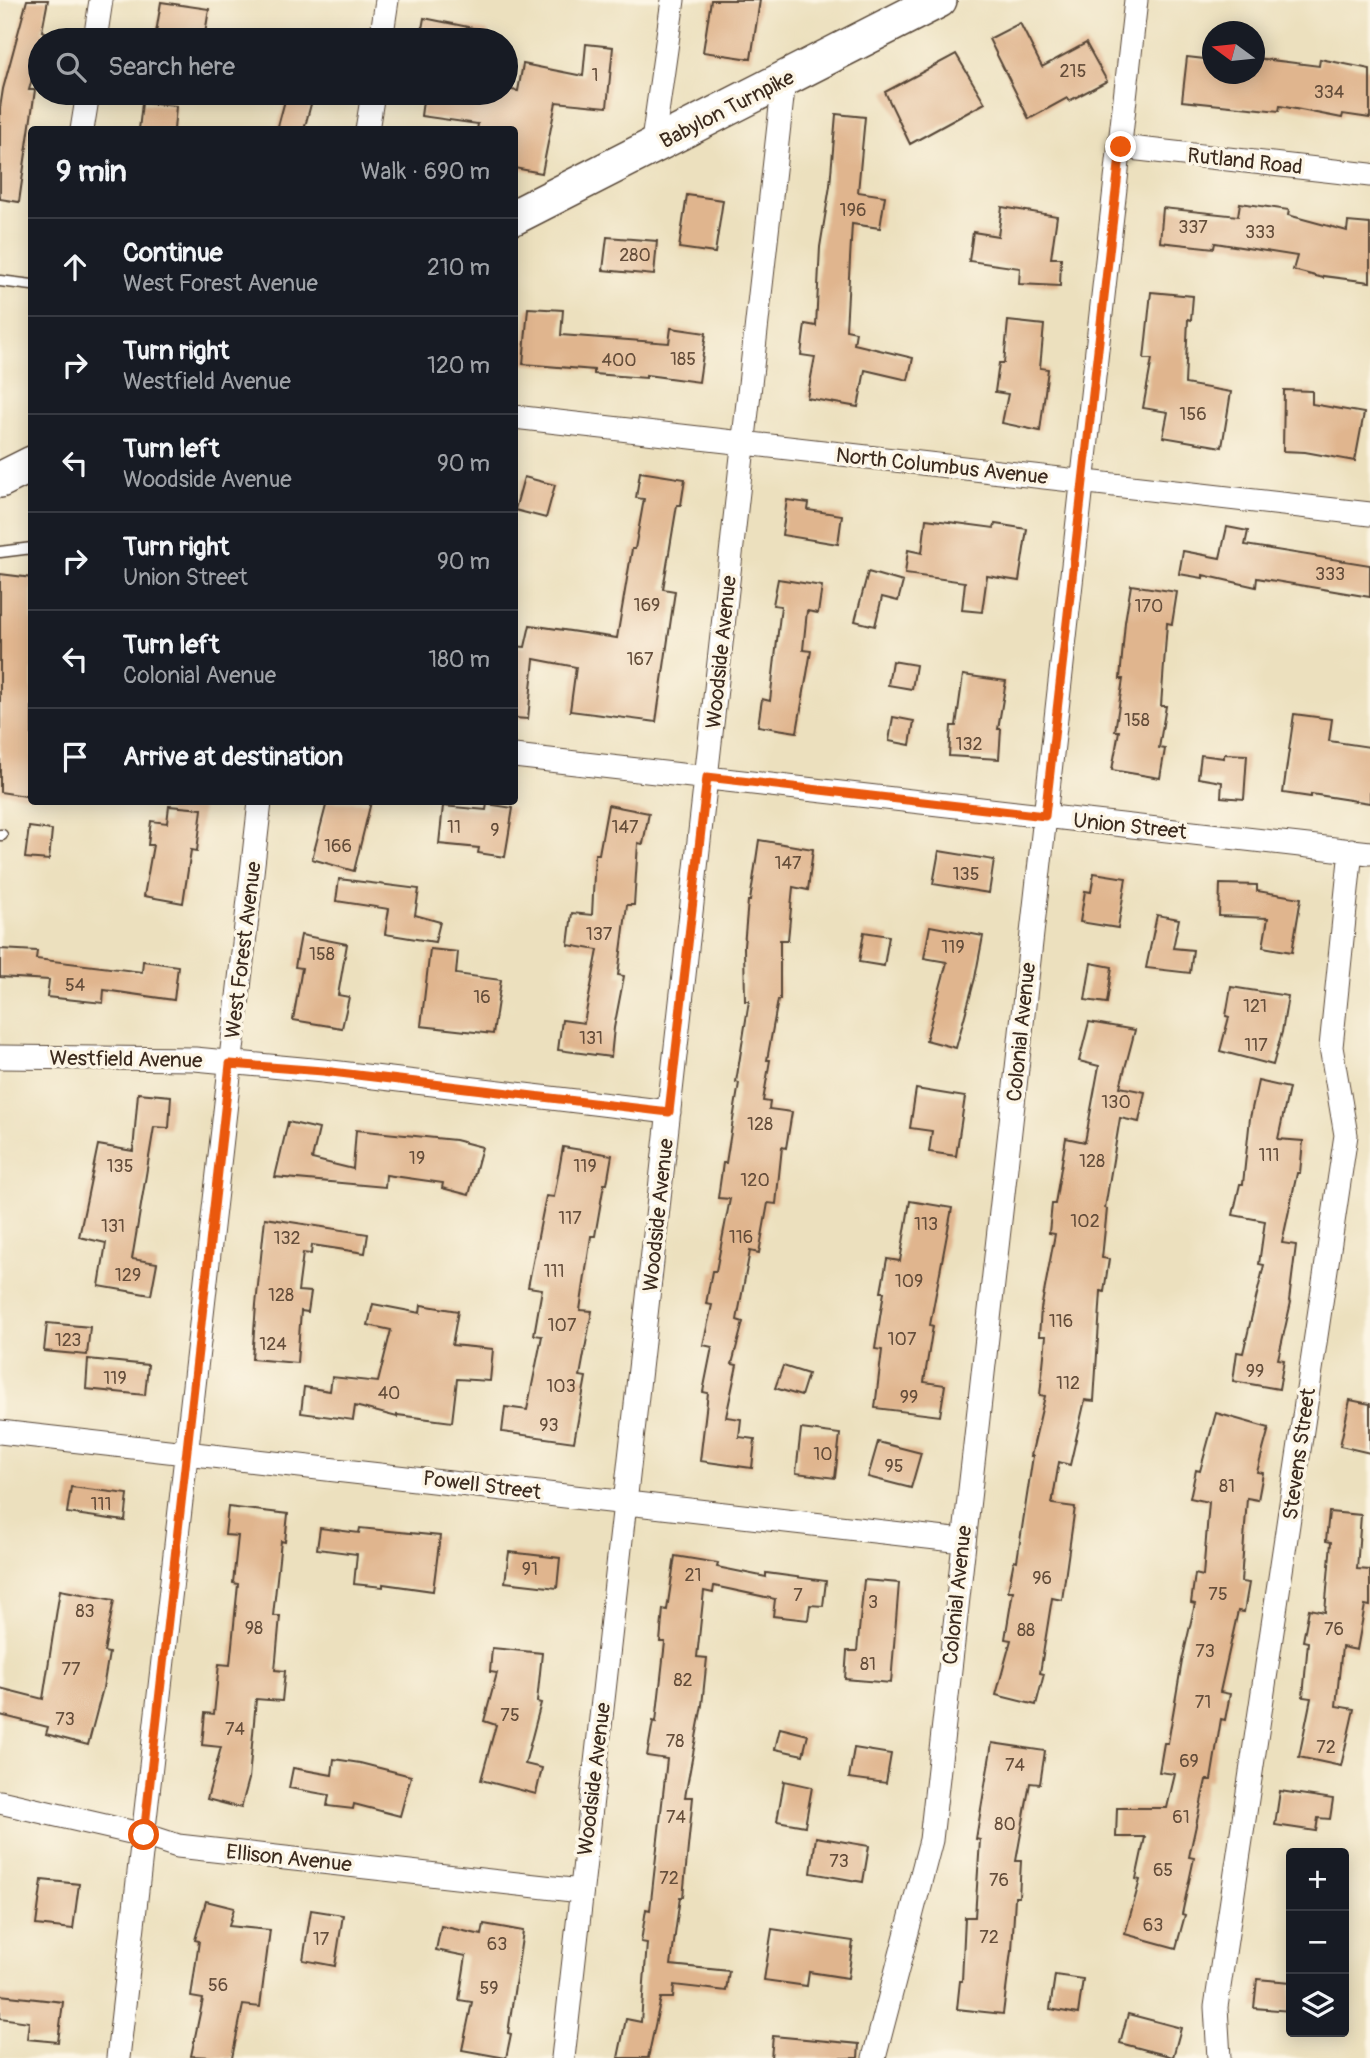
<!DOCTYPE html>
<html lang="en">
<head>
<meta charset="utf-8">
<style>
  :root { --surface:#171b24; --page:#242831; --text:#f1f3f6; --muted:#9ea1a6; --line:#363941 }
  body { margin:0; font-family:Pangolin,sans-serif; background:var(--page); color:var(--text) }
  .controls { position:absolute; right:21px; bottom:21px; display:grid; overflow:hidden; border-radius:7px; box-shadow:0 4px 18px #0003 }
  .controls button { width:63px; height:63px; display:grid; place-items:center; padding:0; border:0; border-bottom:2px solid var(--line); background:var(--surface); color:var(--text); font:35px sans-serif }
  .compass { position:absolute; left:1202px; top:21px; width:63px; height:63px; border-radius:50%; background:var(--surface); box-shadow:0 4px 18px #0003; rotate:285deg }
  .stop { position:absolute; width:21px; height:21px; margin:-16px; border:5px solid #ea580c; border-radius:50%; background:#fff }
  .stop.end { background:#ea580c; border-color:#fff; box-shadow:0 2px 7px #0008 }
  .list { margin:0; padding:0; list-style:none }
  h2 { display:flex; justify-content:space-between; align-items:center; height:91px; margin:0; padding:0 28px; font-size:30px }
  h2 small { font-size:23px; font-weight:400; color:var(--muted) }
  .list li { display:grid; grid-template-columns:46px 1fr auto; gap:21px; align-items:center; box-sizing:border-box; height:98px; padding:0 28px; border-top:2px solid var(--line) }
  .list b { display:block; font-size:26px; white-space:nowrap }
  .list p { margin:0; font-size:23px; white-space:nowrap; color:var(--muted) }
  .list em { font-size:23px; font-style:normal; color:var(--muted) }
  .icon { flex:none; width:38px; height:38px; fill:none; stroke:currentColor; stroke-width:2; stroke-linecap:round; stroke-linejoin:round }
  .map { position:relative; flex:none; width:1370px; height:2058px; overflow:hidden }
  .search { position:absolute; background:var(--surface); box-shadow:0 4px 18px #0003; left:28px; top:28px; width:490px; height:77px; display:flex; align-items:center; gap:18px; box-sizing:border-box; padding:0 24px; border-radius:38px; color:var(--muted); font-size:26px }
  .panel { position:absolute; background:var(--surface); box-shadow:0 4px 18px #0003; left:28px; top:126px; width:490px; height:679px; border-radius:7px }
  .map>svg:first-child { display:block }
</style>
</head>
<body>
<div class="map">
<svg width="1370" height="2058" viewBox="0 0 1370 2058">
  <rect width="100%" height="100%" fill="#fcf5e5"/>
  <filter id="ink" filterUnits="userSpaceOnUse"><feTurbulence type="fractalNoise" baseFrequency=".0143" numOctaves="2"/><feDisplacementMap in="SourceGraphic" scale="14" xChannelSelector="R" yChannelSelector="G"/><feConvolveMatrix kernelMatrix="1 2 1 2 8 2 1 2 1" color-interpolation-filters="sRGB"/></filter>
  <filter id="wash" filterUnits="userSpaceOnUse"><feTurbulence type="fractalNoise" baseFrequency=".00686" numOctaves="4" result="noise"/><feDisplacementMap in="SourceGraphic" scale="28" xChannelSelector="R" yChannelSelector="G"/><feGaussianBlur stdDeviation="1.57" result="paint"/><feColorMatrix in="noise" values="0 0 0 0 0 0 0 0 0 0 0 0 0 0 0 0 0 1.4 0 .05"/><feComposite in="paint" operator="in"/></filter>
  <g filter="url(#wash)">
    <rect width="100%" height="100%" fill="#ece0be"/>
    <g id="blocks">
      <path fill="#e0b58e" d="M27 0H48L42 31 45 32 43 40H40V49L29 90H35L19 202 0 199V108L3 89Z
        M711 0H760L751 59 703 52Z
        M161 2 209 9 204 40 156 33Z
        M424 18 488 31 487 40H420Z
        M1020 23 1042 67 1086 43 1107 81 1069 101 1067 98 1029 119 989 39Z
        M586 44 613 47 607 107 556 102 542 173 514 168V130H477L478 124 421 116 424 93H506V89L518 91 523 64 583 76Z
        M956 54 985 103 910 144 885 92Z
        M1187 57 1213 60V74H1255V58L1319 66 1320 59 1370 69V118L1343 114 1342 118 1280 106 1279 111 1182 101Z
        M287 93H314L304 130H277Z
        M142 103 176 106 174 130H139Z
        M836 114 865 117 858 192 885 196 880 228 852 224 846 330 856 332 854 344 913 358 908 380 865 370 858 407 807 398 815 357 801 355 805 324 816 326 820 247 830 186Z
        M687 195 723 200 715 253 679 248Z
        M1240 203 1289 210 1288 215 1347 231 1348 222 1370 224V282L1323 276V278L1293 270 1297 256 1215 243 1214 248 1160 242 1163 208 1238 216Z
        M1002 207 1057 216 1051 258H1061L1060 286 1019 284 1020 268 969 261 973 232 998 236Z
        M607 237 657 241 654 275 603 270Z
        M1151 292 1193 296 1191 320 1188 319 1185 384 1231 392 1222 447 1163 437 1168 412 1143 408 1152 359H1144Z
        M528 308 563 310 561 335 669 343 671 328 706 333 699 382 646 375V378L594 374V370L523 364Z
        M1008 321 1044 325 1040 368 1048 369 1040 431 1002 423 1008 394 995 392 999 363H1004Z
        M1284 390 1312 391V404L1364 413 1355 461 1305 452 1283 451Z
        M640 472 685 479 681 505H677L663 589 675 591 656 722 570 711 576 667 534 659 528 719 514 718V646L525 647 530 625 617 638 632 549H635L644 499 636 498Z
        M524 477 555 485 546 518 515 510Z
        M787 500 809 503 808 510 842 515 838 544 782 535Z
        M926 519 994 528 995 524 1027 529 1019 581 987 576 982 612 962 610 965 582 905 574 908 550 922 553Z
        M1227 527 1248 531 1245 545 1370 565V597L1257 578 1256 587 1203 575V578L1179 574 1183 551 1220 558Z
        M868 572 903 582 898 601 882 597 875 626 855 621Z
        M0 574 32 578V797L0 792Z
        M778 579 822 586 818 613 807 611 803 650 811 651 797 732 758 726 762 699 770 701 781 606 773 605Z
        M1131 585 1177 592 1172 624 1167 623 1161 706H1166L1159 748 1165 749 1160 778 1112 770 1119 731H1115L1123 679H1120L1125 622Z
        M892 661 916 665 912 689 888 685Z
        M963 675 1006 681 998 729H1001L999 759 949 756 951 726H956Z
        M1294 714 1332 719 1329 741 1370 747V803L1311 794V797L1283 793Z
        M893 717 914 721 910 745 889 741Z
        M1224 754 1247 755 1244 799 1221 797 1222 782 1198 778 1201 755 1224 758Z
        M327 802H371L354 871 312 859Z
        M487 804 513 808 505 857 478 853 479 848 439 844 443 806 486 810Z
        M608 805 649 813 643 844 638 843 634 905H627L618 975 624 976 614 1028 611 1057 558 1050 562 1020 584 1023 598 950 568 945 572 913 592 915 595 854H599Z
        M169 806 202 809 197 851 191 850 183 903 144 896 153 845H148L151 821 167 823Z
        M29 827 52 830 49 860 25 858Z
        M759 840 813 849 808 890 793 887 788 940H780V1000H778L767 1060H770L763 1101 770 1102 769 1109 792 1112 786 1148 782 1147 776 1204 768 1203 759 1253 750 1251 737 1320 743 1322 732 1364 737 1365 726 1417 741 1419 739 1437 755 1439 752 1468 700 1461 708 1393 703 1392 712 1347 703 1345 712 1305 706 1304 712 1271H716L730 1199 718 1198 723 1163H726L739 1083 736 1082 749 1001H745L744 946 748 901H750Z
        M939 851 994 860 989 893 933 884Z
        M1094 873 1126 878 1118 928 1080 922 1085 891 1091 892Z
        M339 879 419 889 415 915 440 922 435 942 385 934 389 909 336 901Z
        M1220 884 1257 885V891L1301 898 1292 952 1263 947 1268 918 1219 916Z
        M1157 915 1179 919 1173 948 1193 950 1190 973 1146 968Z
        M930 926 983 936 975 978 956 1048 926 1040 947 962 924 958Z
        M864 932 889 936 884 966 859 962Z
        M301 935 347 944 338 995 349 997 342 1028 293 1020 302 968 295 967Z
        M0 949 37 951 36 959 142 972 143 961 178 966 174 1000 104 990 103 1003 47 997 49 980 0 977Z
        M430 949 458 952 456 974 501 980 493 1034 421 1026Z
        M1091 963 1112 967 1107 1003 1085 1000Z
        M1231 987 1288 996 1282 1032 1273 1065 1220 1051 1229 1017 1226 1016Z
        M1089 1022 1135 1030 1120 1087 1145 1092 1139 1122 1120 1118 1105 1208 1107 1209 1102 1258 1109 1259 1104 1292 1101 1291 1094 1401 1085 1400 1070 1465 1059 1462 1052 1504 1075 1507 1062 1600 1052 1598 1040 1673 1044 1674 1036 1705 996 1695 1011 1640 1005 1639 1013 1591H1008L1014 1560 1017 1561 1033 1456H1031L1045 1396 1040 1395 1046 1336H1039L1041 1309 1055 1234 1049 1233 1052 1204H1055L1066 1138 1085 1142 1099 1066 1079 1061Z
        M1258 1081 1289 1088 1278 1139 1303 1141 1300 1173H1297L1282 1243 1296 1245 1289 1301 1291 1302 1278 1359 1284 1360 1279 1389 1233 1381 1237 1352 1243 1353 1264 1265 1259 1264 1265 1221 1233 1215 1240 1184H1243L1250 1118Z
        M916 1089 965 1097 956 1156 929 1152 932 1131 910 1128Z
        M138 1093 171 1096 169 1128 154 1127 132 1259 157 1263 151 1295 99 1286 106 1243 79 1237 98 1145 133 1151Z
        M288 1122 319 1129 312 1159 353 1169 356 1130 455 1140 482 1147 469 1195 442 1188 443 1183 386 1175 385 1187 275 1177Z
        M563 1147 612 1155 607 1184H604L595 1236H591L580 1310 592 1311 580 1376 586 1377 574 1442 502 1432 505 1407 527 1410 542 1336 534 1335 542 1289 528 1287 546 1196 554 1197Z
        M910 1201 952 1208 930 1325 933 1326 924 1382 945 1385 940 1416 875 1408 882 1350 875 1349 884 1292H881L887 1259 900 1261Z
        M265 1218 368 1234 365 1253 312 1245 311 1254 303 1253 298 1291 311 1292 308 1312 301 1311 297 1363 252 1359 256 1305Z
        M373 1304 420 1313 421 1305 458 1311 452 1345 493 1349 490 1381 457 1379 452 1422 397 1415V1417L355 1406 353 1420 301 1413 304 1387 330 1391 332 1377 378 1382 391 1330 368 1325Z
        M47 1323 90 1327 87 1355 44 1351Z
        M88 1359 148 1365 145 1395 86 1389Z
        M783 1366 808 1374 801 1396 775 1388Z
        M1350 1400 1370 1404V1453L1340 1446Z
        M1216 1413 1269 1428 1257 1472 1263 1473 1258 1500 1247 1498 1241 1582 1249 1583 1244 1612 1238 1611 1220 1692 1230 1694 1225 1720 1221 1719 1211 1780H1206L1189 1857 1194 1858 1182 1914 1185 1915 1176 1948 1125 1934 1140 1880 1136 1879 1145 1837H1116L1117 1808H1167L1175 1774 1159 1772 1164 1743H1168L1182 1661 1195 1604 1191 1603 1195 1574 1203 1576 1209 1502 1190 1498 1196 1470 1200 1471Z
        M801 1429 840 1434 835 1478 796 1473Z
        M878 1442 921 1453 911 1488 868 1477Z
        M71 1487 128 1494 125 1521 67 1513Z
        M228 1507 288 1514 285 1542 281 1541 273 1616H280L275 1670 285 1671 282 1701 256 1699 249 1779 241 1808 207 1799 221 1747 202 1745 205 1713 214 1714 219 1664 230 1665 238 1584 233 1583 238 1536 225 1535Z
        M1329 1512 1361 1515 1357 1569 1370 1570V1606L1365 1605 1357 1650 1342 1647 1336 1706 1354 1709 1341 1766 1299 1757 1311 1698 1303 1697 1308 1642 1303 1641 1309 1609 1325 1612 1331 1542 1326 1541Z
        M320 1528 359 1533 360 1528 440 1536 433 1591 383 1584V1587L354 1584 357 1554 317 1549Z
        M509 1552 560 1558 557 1588 505 1582Z
        M675 1556 718 1563 717 1567 766 1577V1573L826 1581 823 1606 810 1605 808 1620 773 1616 775 1599 714 1586 713 1593 704 1591 697 1657 707 1658 702 1705 685 1797H693L683 1897H680L671 1965 729 1971 726 1991 674 1985 673 1998H661L648 2058H618L626 2019 641 2022 647 1943 641 1942 646 1909 650 1910 667 1759 647 1756 653 1721 656 1722 665 1642H660L663 1609 667 1610Z
        M864 1580 899 1583 891 1683 845 1679 847 1651H857Z
        M60 1590 114 1600 104 1652 109 1653 103 1688 88 1745 46 1734 48 1727 0 1715V1688L43 1699Z
        M492 1648 542 1653 537 1702 541 1703 525 1764 542 1768 536 1794 481 1780 496 1725 484 1721 497 1673 490 1672Z
        M780 1728 808 1735 803 1755 775 1749Z
        M992 1743 1045 1751 1040 1784 1030 1783 1016 1861H1021L1019 1897H1015L1012 1951H1011L1003 2014 957 2009 960 1981H962L965 1917H975L980 1840 976 1839Z
        M854 1748 891 1754 886 1783 849 1778Z
        M334 1759 360 1763 411 1776 400 1816 354 1804 353 1809 327 1806 329 1795 289 1788 293 1768 332 1775Z
        M784 1781 812 1787 805 1826 777 1821Z
        M1280 1791 1333 1799 1330 1819 1318 1818 1316 1831 1275 1825Z
        M816 1837 869 1846 863 1882 811 1873Z
        M42 1880 79 1884 73 1929 36 1925Z
        M206 1901 234 1908 229 1926 270 1930 260 2007 243 2005 232 2058 191 2056 203 1999 191 1997 199 1941 195 1940Z
        M311 1910 343 1915 335 1966 303 1960Z
        M484 1924 523 1931 508 2033 511 2034 506 2058 462 2050 472 2002 459 2000 466 1956 436 1950 441 1926 482 1935Z
        M772 1929 853 1941 848 1978 809 1972 807 1986 764 1980Z
        M1055 1975 1083 1979 1078 2014 1050 2009Z
        M1257 1979 1291 1982V2011L1254 2008Z
        M0 1995 63 2002 58 2042 27 2039 29 2022 0 2018Z
        M1128 2014 1181 2028 1173 2057 1120 2043Z
        M773 2036 859 2044 858 2058H771Z"/>
    </g>
  </g>
  <g filter="url(#ink)">
    <use href="#blocks" fill-opacity="0" stroke="#564536" stroke-width="2"/>
    <g fill="none" stroke-linecap="round" stroke-linejoin="round">
      <defs>
        <path id="service" d="M0 281 32 285
          M0 552 32 548
          M0 835H2"/>
        <path id="minor" d="M95 40 101 0
          M381 40 387 0
          M82 130 88 93
          M367 130 373 93
          M1121 147 1370 175
          M652 148 673 0
          M514 417 1370 514
          M514 756 1370 853
          M0 1057 195 1059 323 1071 669 1112
          M0 1432 963 1541
          M0 1802 144 1835 178 1846 581 1891
          M118 2058 260 802
          M563 2058 784 80
          M874 2058 931 1840 1136 0
          M1219 2058 1216 2007 1346 1135 1331 1047 1351 850"/>
        <path id="primary" d="M514 217 939 0
          M0 480 32 464"/>
      </defs>
      <use href="#service" stroke="#564536" stroke-width="13"/>
      <use href="#minor" stroke="#564536" stroke-width="25"/>
      <use href="#primary" stroke="#564536" stroke-width="38"/>
      <use href="#service" stroke="#fff" stroke-width="10"/>
      <use href="#minor" stroke="#fff" stroke-width="23"/>
      <use href="#primary" stroke="#fff" stroke-width="35"/>
    </g>
  </g>
  <g fill="none" stroke-linecap="round" stroke-linejoin="round" filter="url(#ink)">
    <path stroke="#ea580c" stroke-width="9" d="M144 1835 230 1064 323 1071 669 1112 707 777 1045 816 1121 147"/>
  </g>
  <g text-anchor="middle" stroke-width="7" stroke-linejoin="round" paint-order="stroke">
    <g font-size="18" fill="#644d3a">
      <text x="1073" y="77">215</text>
      <text x="595" y="81">1</text>
      <text x="1329" y="98">334</text>
      <text x="853" y="216">196</text>
      <text x="1193" y="233">337</text>
      <text x="1260" y="238">333</text>
      <text x="635" y="261">280</text>
      <text x="683" y="365">185</text>
      <text x="619" y="366">400</text>
      <text x="1193" y="420">156</text>
      <text x="1330" y="580">333</text>
      <text x="647" y="611">169</text>
      <text x="1149" y="612">170</text>
      <text x="640" y="665">167</text>
      <text x="1137" y="726">158</text>
      <text x="969" y="750">132</text>
      <text x="454" y="833">11</text>
      <text x="625" y="833">147</text>
      <text x="495" y="836">9</text>
      <text x="338" y="852">166</text>
      <text x="788" y="869">147</text>
      <text x="966" y="880">135</text>
      <text x="599" y="940">137</text>
      <text x="953" y="953">119</text>
      <text x="322" y="960">158</text>
      <text x="75" y="991">54</text>
      <text x="482" y="1003">16</text>
      <text x="1255" y="1012">121</text>
      <text x="591" y="1044">131</text>
      <text x="1256" y="1051">117</text>
      <text x="1116" y="1108">130</text>
      <text x="760" y="1130">128</text>
      <text x="1269" y="1161">111</text>
      <text x="417" y="1164">19</text>
      <text x="1092" y="1167">128</text>
      <text x="120" y="1172">135</text>
      <text x="585" y="1172">119</text>
      <text x="755" y="1186">120</text>
      <text x="570" y="1224">117</text>
      <text x="1085" y="1227">102</text>
      <text x="926" y="1230">113</text>
      <text x="113" y="1232">131</text>
      <text x="741" y="1243">116</text>
      <text x="287" y="1244">132</text>
      <text x="554" y="1277">111</text>
      <text x="128" y="1281">129</text>
      <text x="909" y="1287">109</text>
      <text x="281" y="1301">128</text>
      <text x="1061" y="1327">116</text>
      <text x="562" y="1331">107</text>
      <text x="902" y="1345">107</text>
      <text x="68" y="1346">123</text>
      <text x="273" y="1350">124</text>
      <text x="1255" y="1377">99</text>
      <text x="115" y="1384">119</text>
      <text x="1068" y="1389">112</text>
      <text x="561" y="1392">103</text>
      <text x="389" y="1399">40</text>
      <text x="909" y="1403">99</text>
      <text x="549" y="1431">93</text>
      <text x="823" y="1460">10</text>
      <text x="894" y="1472">95</text>
      <text x="1227" y="1492">81</text>
      <text x="101" y="1510">111</text>
      <text x="530" y="1575">91</text>
      <text x="693" y="1581">21</text>
      <text x="1042" y="1584">96</text>
      <text x="1218" y="1600">75</text>
      <text x="798" y="1601">7</text>
      <text x="873" y="1608">3</text>
      <text x="85" y="1617">83</text>
      <text x="254" y="1634">98</text>
      <text x="1334" y="1635">76</text>
      <text x="1026" y="1636">88</text>
      <text x="1205" y="1657">73</text>
      <text x="868" y="1670">81</text>
      <text x="71" y="1675">77</text>
      <text x="683" y="1686">82</text>
      <text x="1203" y="1708">71</text>
      <text x="510" y="1721">75</text>
      <text x="65" y="1725">73</text>
      <text x="235" y="1735">74</text>
      <text x="675" y="1747">78</text>
      <text x="1326" y="1753">72</text>
      <text x="1189" y="1767">69</text>
      <text x="1015" y="1771">74</text>
      <text x="676" y="1823">74</text>
      <text x="1181" y="1823">61</text>
      <text x="1005" y="1830">80</text>
      <text x="839" y="1867">73</text>
      <text x="1163" y="1876">65</text>
      <text x="669" y="1884">72</text>
      <text x="999" y="1886">76</text>
      <text x="1153" y="1931">63</text>
      <text x="989" y="1943">72</text>
      <text x="321" y="1945">17</text>
      <text x="497" y="1950">63</text>
      <text x="218" y="1991">56</text>
      <text x="489" y="1994">59</text>
    </g>
    <g font-size="21" fill="#3b2a1e" stroke="#fcf5e5">
      <text transform="translate(727 109) rotate(-27)" y="7">Babylon Turnpike</text>
      <text transform="translate(1245 161) rotate(6)" y="7">Rutland Road</text>
      <text transform="translate(942 466) rotate(6)" y="7">North Columbus Avenue</text>
      <text transform="translate(721 652) rotate(-84)" y="7">Woodside Avenue</text>
      <text transform="translate(1130 826) rotate(6)" y="7">Union Street</text>
      <text transform="translate(243 950) rotate(-83)" y="7">West Forest Avenue</text>
      <text transform="translate(1021 1032) rotate(-84)" y="7">Colonial Avenue</text>
      <text transform="translate(126 1059) rotate(1)" y="7">Westfield Avenue</text>
      <text transform="translate(658 1215) rotate(-84)" y="7">Woodside Avenue</text>
      <text transform="translate(1299 1454) rotate(-82)" y="7">Stevens Street</text>
      <text transform="translate(482 1485) rotate(7)" y="7">Powell Street</text>
      <text transform="translate(957 1595) rotate(-84)" y="7">Colonial Avenue</text>
      <text transform="translate(594 1779) rotate(-83)" y="7">Woodside Avenue</text>
      <text transform="translate(289 1858) rotate(6)" y="7">Ellison Avenue</text>
    </g>
  </g>
</svg>
<div class="controls">
<button>+</button>
<button>−</button>
<button><svg class="icon" aria-label="layers" viewBox="0 0 24 24"><path d="M12 4l9 5-9 5-9-5zM3 14l9 5 9-5"/></svg></button>
</div>
<svg class="compass" viewBox="-18 -18 36 36"><path d="M0-13l5 13h-10z" fill="#e53935"/><path d="M0 13l5-13h-10z" fill="#9ea1a6"/></svg>
<div class="stop" style="left:144px;top:1835px"></div>
<div class="stop end" style="left:1121px;top:147px"></div>
<div class="search"><svg class="icon" aria-label="search" viewBox="0 0 24 24"><circle cx="10" cy="10" r="6"/><path d="M15 15l6 6"/></svg>Search here</div>
<section class="panel">
<h2>9 min<small>Walk · 690 m</small></h2>
<ul class="list">
<li><svg class="icon" aria-label="ahead" viewBox="0 0 24 24"><path d="M12 20V5M6 11l6-6 6 6"/></svg><div><b>Continue</b><p>West Forest Avenue</p></div><em>210 m</em></li>
<li><svg class="icon" aria-label="right" viewBox="0 0 24 24"><path d="M7 20v-9h11M14 6l5 5-5 5"/></svg><div><b>Turn right</b><p>Westfield Avenue</p></div><em>120 m</em></li>
<li><svg class="icon" aria-label="left" viewBox="0 0 24 24"><path d="M17 20v-9H6M10 6l-5 5 5 5"/></svg><div><b>Turn left</b><p>Woodside Avenue</p></div><em>90 m</em></li>
<li><svg class="icon" aria-label="right" viewBox="0 0 24 24"><path d="M7 20v-9h11M14 6l5 5-5 5"/></svg><div><b>Turn right</b><p>Union Street</p></div><em>90 m</em></li>
<li><svg class="icon" aria-label="left" viewBox="0 0 24 24"><path d="M17 20v-9H6M10 6l-5 5 5 5"/></svg><div><b>Turn left</b><p>Colonial Avenue</p></div><em>180 m</em></li>
<li><svg class="icon" aria-label="arrive" viewBox="0 0 24 24"><path d="M6 21V4h12l-3 4 3 4H6"/></svg><div><b>Arrive at destination</b></div></li>
</ul>
</section>
</div>
</body>
</html>
